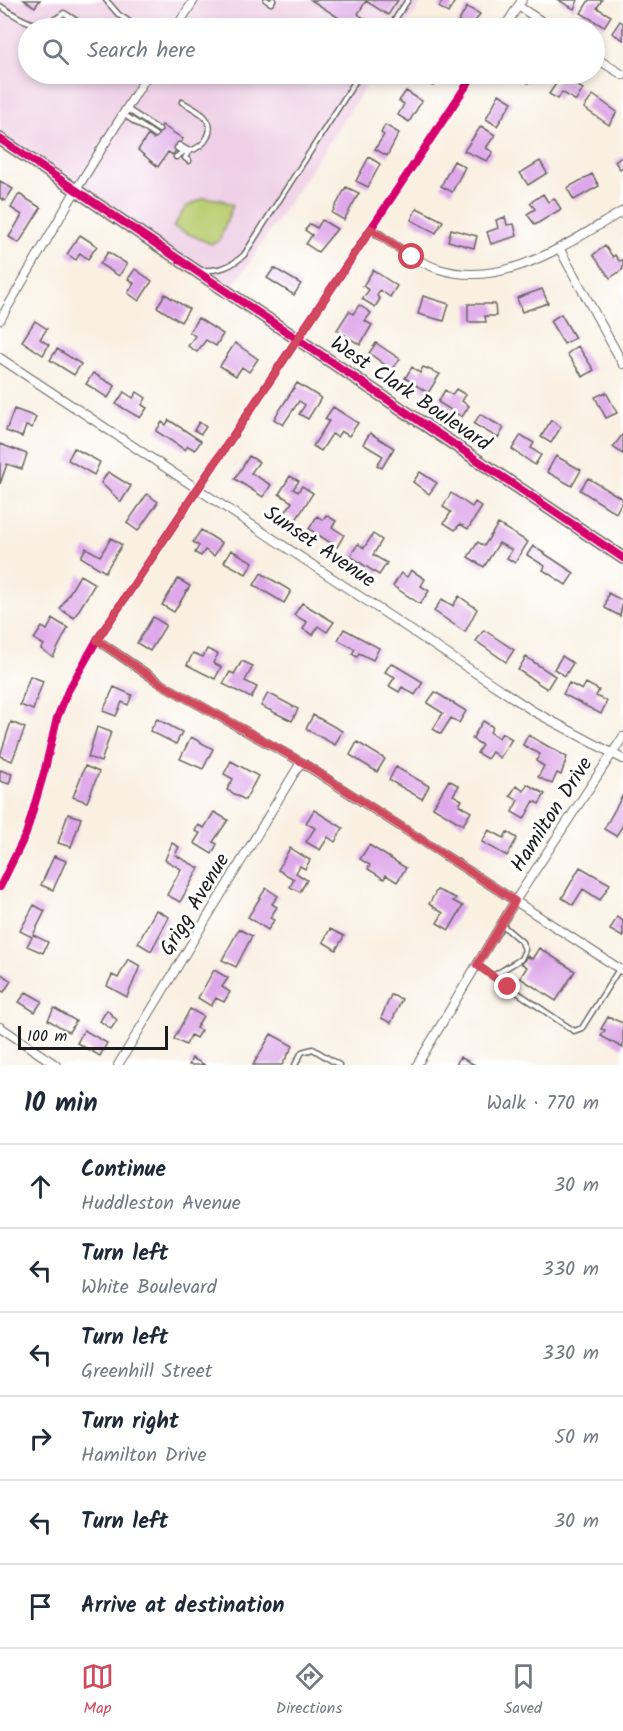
<!DOCTYPE html>
<html lang="en">
<head>
<meta charset="utf-8">
<style>
  :root { --surface:#fff; --page:#f6f6f7; --text:#1f2937; --muted:#747a83; --line:#e0e1e3; --accent:#d1495b }
  body { margin:0; font-family:Kalam,sans-serif; background:var(--page); color:var(--text) }
  .scale { position:absolute; left:18px; bottom:15px; width:150px; box-sizing:border-box; padding-left:6px; border:3px solid #1c1c1c; border-top:0; font-size:16px; line-height:21px; white-space:nowrap; color:#1c1c1c; -webkit-text-stroke:4px #fff; paint-order:stroke }
  .stop { position:absolute; width:18px; height:18px; margin:-14px; border:4px solid #d1495b; border-radius:50%; background:#fff }
  .stop.end { background:#d1495b; border-color:#fff; box-shadow:0 2px 6px #0008 }
  .list { margin:0; padding:0; list-style:none }
  h2 { display:flex; justify-content:space-between; align-items:center; height:78px; margin:0; padding:0 24px; font-size:26px }
  h2 small { font-size:20px; font-weight:400; color:var(--muted) }
  .list li { display:grid; grid-template-columns:39px 1fr auto; gap:18px; align-items:center; box-sizing:border-box; height:84px; padding:0 24px; border-top:2px solid var(--line) }
  .list b { display:block; font-size:22px; white-space:nowrap }
  .list p { margin:0; font-size:20px; white-space:nowrap; color:var(--muted) }
  .list em { font-size:20px; font-style:normal; color:var(--muted) }
  .icon { flex:none; width:33px; height:33px; fill:none; stroke:currentColor; stroke-width:2; stroke-linecap:round; stroke-linejoin:round }
  .map { position:relative; flex:none; width:623px; height:1065px; overflow:hidden }
  .search { position:absolute; background:var(--surface); box-shadow:0 3px 9px #0003; left:18px; right:18px; top:18px; height:66px; display:flex; align-items:center; gap:15px; box-sizing:border-box; padding:0 21px; border-radius:33px; color:var(--muted); font-size:22px }
  .sheet { height:582px; background:var(--surface) }
  nav { display:flex; justify-content:space-around; align-items:center; box-sizing:border-box; height:84px; border-top:2px solid var(--line); background:var(--surface); font-size:16px; color:var(--muted) }
  nav a { display:grid; justify-items:center; gap:3px }
  nav .on { color:var(--accent) }
  .map>svg:first-child { display:block }
</style>
</head>
<body>
<div class="map">
<svg width="623" height="1065" viewBox="0 0 623 1065">
  <rect width="100%" height="100%" fill="#fff"/>
  <filter id="ink" filterUnits="userSpaceOnUse"><feTurbulence type="fractalNoise" baseFrequency=".0167" numOctaves="2"/><feDisplacementMap in="SourceGraphic" scale="12" xChannelSelector="R" yChannelSelector="G"/><feConvolveMatrix kernelMatrix="1 2 1 2 8 2 1 2 1" color-interpolation-filters="sRGB"/></filter>
  <filter id="wash" filterUnits="userSpaceOnUse"><feTurbulence type="fractalNoise" baseFrequency=".008" numOctaves="4" result="noise"/><feDisplacementMap in="SourceGraphic" scale="24" xChannelSelector="R" yChannelSelector="G"/><feGaussianBlur stdDeviation="1.35" result="paint"/><feColorMatrix in="noise" values="0 0 0 0 0 0 0 0 0 0 0 0 0 0 0 0 0 1.4 0 .05"/><feComposite in="paint" operator="in"/></filter>
  <g filter="url(#wash)">
    <rect width="100%" height="100%" fill="#f9f0e2"/>
    <path fill="#efd0e6" d="M0 0H423L404 28H28V74H374L229 293 0 139Z"/>
    <path fill="#bacc6f" stroke="#6b7446" stroke-width="1.5" d="M204 198 219 199 233 205 219 241 211 244 173 227 186 207Z"/>
    <g id="blocks">
      <path fill="#dea7e9" d="M24 0H40L35 7Z
        M311 0H398L388 15 366 1 358 14 367 20 362 28H344L347 23Z
        M443 0 455 1 448 13 439 7Z
        M558 0H578L574 9Z
        M589 0H602L597 8 611 16 604 27 581 13Z
        M467 7 480 14 471 28H455Z
        M322 19 338 28H316Z
        M620 21 623 23V40L612 33Z
        M305 22 315 28H301Z
        M319 74H339L333 82Z
        M427 74H440L433 86 423 80Z
        M516 74H534L528 83Z
        M561 76 583 89 576 101 562 92 558 99 549 94Z
        M406 91 422 101 409 122 398 115 404 104 399 101Z
        M499 94 512 102 497 126 486 119Z
        M593 95 617 112 609 125 584 108Z
        M162 125 183 139 173 155 168 152 158 167 138 150 148 135 153 139Z
        M385 125 399 133 387 156 375 149 384 135 381 133Z
        M481 126 495 135 486 148 493 152 487 161 464 151Z
        M623 156V167L620 169 615 162Z
        M369 157 380 164 368 187 356 181Z
        M454 161 465 167 452 192 441 186Z
        M540 161 547 173 528 185 520 173Z
        M592 174 599 186 574 200 567 188Z
        M0 181 13 189 5 201 0 198Z
        M346 187 359 193 344 220 332 213Z
        M19 194 41 208 19 243 9 237 22 215 11 208Z
        M543 194 548 202 554 198 561 209 535 225 527 214 535 209 530 203Z
        M417 208 443 221 436 233 411 220Z
        M505 217 507 225 514 224 517 236 491 244 487 232 498 228 496 220Z
        M322 220 337 229 318 252 306 244 312 235 305 230 310 224 317 228Z
        M451 229 477 236 474 248 448 241Z
        M80 235 97 246 88 259 80 253 76 260 67 254Z
        M605 246 613 257 615 255 619 261 623 260V269L610 278 593 255Z
        M108 252 127 264 119 276 100 264Z
        M274 268 301 284 294 295 267 278Z
        M135 269 152 281 139 301 128 293 134 283 128 279Z
        M373 270 397 286 390 297 380 290 377 296 380 299 375 307 362 299 369 290 363 286Z
        M542 289 548 303 522 312 517 298Z
        M165 294 189 309 181 322 157 307Z
        M423 296 449 304 444 321 418 314Z
        M468 304H495L496 316H485L486 322H468Z
        M359 305 371 313 365 321 372 325 360 345 337 330 349 311 353 314Z
        M561 314 575 338 564 344 550 321Z
        M198 318 223 334 216 346 206 340 197 352 188 346 195 336 189 332Z
        M35 321 47 329 40 339 49 345 43 355 22 341Z
        M235 343 258 359 249 372 242 367 236 376 220 366Z
        M376 343 400 359 392 370 369 353Z
        M578 346 594 370 583 377 567 354Z
        M57 349 81 364 74 375 50 360Z
        M412 367 420 373 423 367 440 374 428 393 405 378Z
        M93 373 115 386 108 398 86 384Z
        M297 383 321 398 308 419 299 414 305 405 299 401 283 425 274 419Z
        M456 389 466 395 462 401 469 406 462 417 438 402 445 390 452 395Z
        M124 392 133 398 137 392 146 398 142 405 147 408 140 418 116 404Z
        M606 392 617 413 606 418 595 397Z
        M333 407 358 423 349 436 341 431 337 437 332 434 321 451 313 446 329 421 325 419Z
        M14 409 36 417 32 428 26 426 22 437 6 431Z
        M480 414 504 428 498 438 474 424Z
        M169 420 201 441 195 450 188 446 185 450 156 431 162 422 166 425Z
        M551 420 561 427 551 443 541 437Z
        M199 422 206 427 201 434 194 430Z
        M370 433 394 448 382 468 377 465 383 456 363 444Z
        M623 434V454L613 447Z
        M521 435 534 443 531 448 541 455 535 465 512 449Z
        M0 444 27 454 22 469 7 464 0 484Z
        M74 448 100 462 94 475 68 460Z
        M249 456 259 462 251 473 271 485 263 497 235 479Z
        M556 456 581 470 572 486 547 472Z
        M108 472 131 486 121 502 101 483Z
        M420 472 437 483 429 494 413 482Z
        M290 476 299 481 293 489 298 492 302 486 313 493 296 520 285 513 292 502 279 494Z
        M588 478 623 499 616 513 580 490Z
        M451 493 472 507 475 502 482 507 468 529 460 524 455 530 444 523 451 512 443 507Z
        M147 494 158 502 138 531 127 523Z
        M326 515 336 521 332 527 344 535 337 547 309 529 317 516 323 520Z
        M498 524 528 542 515 563 507 558 512 550 499 543 484 567 468 557 478 542 484 546Z
        M201 530 222 543 214 556 205 550 201 556 195 553 199 546 193 542Z
        M373 534 382 540 373 555 387 563 379 575 350 556 358 544 364 548Z
        M111 538 122 545 105 572 81 557 86 548 100 556Z
        M533 546 574 573 566 585 543 570 545 566 527 555Z
        M231 550 253 562 246 574 224 562Z
        M411 570 425 579 421 586 429 591 420 604 393 586 401 573 407 577Z
        M261 573 291 591 284 603 254 585Z
        M80 575 95 584 74 618 60 609Z
        M178 579 190 586 174 612 162 605Z
        M608 593 623 601 620 616 605 608Z
        M459 596 477 609 465 632 434 611 442 599 453 606Z
        M302 603 334 622 327 632 318 626 313 635 303 629 307 622 294 615Z
        M153 617 166 625 150 651 137 643Z
        M53 619 68 628 53 657 41 649 44 645 34 639 42 627 47 630Z
        M344 629 379 648 373 660 359 653 357 657 352 654 355 649 338 640Z
        M484 630 514 650 506 662 476 641Z
        M207 649 218 654 213 663 221 667 215 679 187 665 193 653 203 657Z
        M562 656 573 663 565 676 554 669Z
        M526 657 555 676 547 689 518 670Z
        M242 661 253 666 245 681 257 687 251 698 223 684 230 672 234 674Z
        M391 663 423 682 415 695 402 687 399 692 389 686 395 677 385 672Z
        M30 676 43 681 33 710 20 705Z
        M569 683 582 690 586 683 599 690 596 696 607 701 601 714 563 694Z
        M114 687 132 695 128 705 122 702 116 716 103 711Z
        M435 692 466 711 459 723 451 718 441 734 433 729 443 713 427 703Z
        M268 693 298 709 292 721 261 706Z
        M313 715 342 731 335 745 306 729Z
        M157 719 182 732 176 744 150 731Z
        M483 721 493 727 490 732 499 738 502 733 512 739 500 758 492 752 487 759 477 753 482 745 472 739Z
        M11 722 25 728 12 761 0 756Z
        M97 727 111 732 101 762 88 757Z
        M528 735 567 757 561 775 557 773 552 784 538 777 544 766 536 761 540 754 523 745Z
        M191 737 213 749 203 769 180 759Z
        M357 742 385 759 377 772 350 755Z
        M231 761 258 776 245 800 227 790 233 779 224 774Z
        M85 766 99 772 87 802 73 797Z
        M396 767 429 786 422 799 389 780Z
        M0 770 12 774 9 784 0 781Z
        M449 780 459 786 453 795 462 800 459 805 471 812 463 825 433 807Z
        M527 784 545 794 539 804 534 801 524 819 512 812 518 800 510 796 516 786 524 791Z
        M623 795V825L616 836 604 829Z
        M314 810 343 828 335 842 328 837 320 850 306 842 315 828 306 823Z
        M214 812 228 820 213 842 217 844 212 854 194 843 200 833 195 831 198 825 204 828Z
        M68 814 81 818 71 847 58 843Z
        M489 830 504 838 507 832 517 838 507 856 482 842Z
        M172 843 179 847 175 855 199 868 180 902 167 895 181 869 165 860Z
        M369 845 406 868 397 882 386 875 384 879 368 869 370 865 360 859Z
        M290 848 310 860 305 869 300 866 296 873 307 880 300 892 290 887 294 879 278 870Z
        M54 856 66 861 53 890 41 885Z
        M580 867 610 884 600 900 583 889 573 905 562 898Z
        M266 888 278 896 272 904 277 907 270 918 274 920 268 930 248 917Z
        M437 890 456 898 453 901 463 906 449 930 437 923 443 913 429 904Z
        M34 905 45 911 33 935 48 942 43 953 27 946 32 937 20 931Z
        M156 910 169 917 151 951 138 943Z
        M617 917 623 921V937L610 930Z
        M239 929 252 936 236 967 222 960Z
        M330 929 344 936 336 950 323 942Z
        M539 948 575 971 556 1001 520 978 527 967 522 964 527 956 532 959Z
        M128 959 140 966 127 997 107 986 112 975 118 978Z
        M214 970 228 978 222 987 230 992 224 1002 216 998 211 1006 198 998Z
        M0 973 11 981 4 992 0 990Z
        M26 992 42 1001 35 1012 19 1002Z
        M391 995 402 999 391 1023 381 1018Z
        M54 1008 76 1021 69 1032 48 1020Z
        M190 1009 203 1016 196 1028 201 1030 196 1038 191 1035 186 1045 174 1039Z
        M107 1010 117 1020 111 1029 100 1021Z
        M608 1017 623 1023V1048L601 1036 605 1030 601 1029Z
        M84 1030 107 1043 100 1056 77 1043Z
        M271 1034 293 1046 282 1065H253Z
        M460 1057 475 1065H456Z
        M192 1058 205 1065H189Z"/>
    </g>
  </g>
  <g filter="url(#ink)">
    <use href="#blocks" fill-opacity="0" stroke="#696661" stroke-width="1.5"/>
    <g fill="none" stroke-linecap="round" stroke-linejoin="round">
      <defs>
        <path id="lane" d="M106 0 119 15 139 28
          M266 0 271 3 273 0
          M0 6C25 21 38 34 64 13L88 28
          M389 28 408 0
          M127 109 159 130
          M123 114 155 135
          M179 145 189 151C205 147 218 129 203 115 197 110 189 106 182 102
          M177 148 183 152 189 151
          M176 157 182 153
          M189 161 185 158 189 151
          M201 270C219 271 231 267 244 255L360 74
          M477 965 574 1031 582 1028 619 969
          M493 976 521 959 525 950 522 942 502 925
          M295 1065 302 1052 313 1049 339 1065"/>
        <path id="street" d="M518 6 552 28
          M176 28 194 0
          M504 28 522 0
          M594 57 623 75
          M371 229C393 244 414 261 439 269 505 290 569 242 623 211
          M559 248 623 364
          M0 320 76 190 148 74
          M0 358 533 711 623 759
          M97 640 160 683 301 762 623 971
          M0 887 26 834 45 769 57 718 68 691 97 640 474 74
          M0 1027 56 1065
          M118 1065 301 762
          M417 1065 515 901 623 737"/>
        <path id="secondary" d="M0 139 623 558"/>
      </defs>
      <use href="#lane" stroke="#696661" stroke-width="7"/>
      <use href="#street" stroke="#696661" stroke-width="10"/>
      <use href="#secondary" stroke="#696661" stroke-width="14"/>
      <use href="#lane" stroke="#fff" stroke-width="4"/>
      <use href="#street" stroke="#fff" stroke-width="8"/>
      <use href="#secondary" stroke="#ffe4c6" stroke-width="10"/>
      <defs>
        <path id="cycleway" d="M0 139 623 558
          M0 887 26 834 45 769 57 718 68 691 97 640 474 74"/>
      </defs>
      <use href="#cycleway" stroke="#fff" stroke-width="11"/>
      <use href="#cycleway" stroke="#d6006c" stroke-width="8"/>
    </g>
  </g>
  <g fill="none" stroke-linecap="round" stroke-linejoin="round" filter="url(#ink)">
    <path stroke="#d1495b" stroke-width="8" d="M412 257 371 229 97 640 160 683 302 762 515 901 477 965 508 987"/>
  </g>
  <g text-anchor="middle" stroke-width="6" stroke-linejoin="round" paint-order="stroke">
    <g font-size="21" fill="#1c1c1c" stroke="#fff">
      <text transform="translate(411 393) rotate(34)" y="7">West Clark Boulevard</text>
      <text transform="translate(320 546) rotate(34)" y="7">Sunset Avenue</text>
      <text transform="translate(551 814) rotate(-57)" y="7">Hamilton Drive</text>
      <text transform="translate(194 904) rotate(-59)" y="7">Grigg Avenue</text>
    </g>
  </g>
</svg>
<div class="scale">100 m</div>
<div class="stop" style="left:412px;top:257px"></div>
<div class="stop end" style="left:508px;top:987px"></div>
<div class="search"><svg class="icon" aria-label="search" viewBox="0 0 24 24"><circle cx="10" cy="10" r="6"/><path d="M15 15l6 6"/></svg>Search here</div>
</div>
<section class="sheet">
<h2>10 min<small>Walk · 770 m</small></h2>
<ul class="list">
<li><svg class="icon" aria-label="ahead" viewBox="0 0 24 24"><path d="M12 20V5M6 11l6-6 6 6"/></svg><div><b>Continue</b><p>Huddleston Avenue</p></div><em>30 m</em></li>
<li><svg class="icon" aria-label="left" viewBox="0 0 24 24"><path d="M17 20v-9H6M10 6l-5 5 5 5"/></svg><div><b>Turn left</b><p>White Boulevard</p></div><em>330 m</em></li>
<li><svg class="icon" aria-label="left" viewBox="0 0 24 24"><path d="M17 20v-9H6M10 6l-5 5 5 5"/></svg><div><b>Turn left</b><p>Greenhill Street</p></div><em>330 m</em></li>
<li><svg class="icon" aria-label="right" viewBox="0 0 24 24"><path d="M7 20v-9h11M14 6l5 5-5 5"/></svg><div><b>Turn right</b><p>Hamilton Drive</p></div><em>50 m</em></li>
<li><svg class="icon" aria-label="left" viewBox="0 0 24 24"><path d="M17 20v-9H6M10 6l-5 5 5 5"/></svg><div><b>Turn left</b></div><em>30 m</em></li>
<li><svg class="icon" aria-label="arrive" viewBox="0 0 24 24"><path d="M6 21V4h12l-3 4 3 4H6"/></svg><div><b>Arrive at destination</b></div></li>
</ul>
</section>
<nav>
<a class="on"><svg class="icon" aria-label="map" viewBox="0 0 24 24"><path d="M3 6l6-2 6 2 6-2v14l-6 2-6-2-6 2zM9 4v14M15 6v14"/></svg>Map</a>
<a><svg class="icon" aria-label="directions" viewBox="0 0 24 24"><path d="M12 3l9 9-9 9-9-9zM9 14v-3h6M13 9l2 2-2 2"/></svg>Directions</a>
<a><svg class="icon" aria-label="saved" viewBox="0 0 24 24"><path d="M7 4h10v16l-5-4-5 4z"/></svg>Saved</a>
</nav>
</body>
</html>
